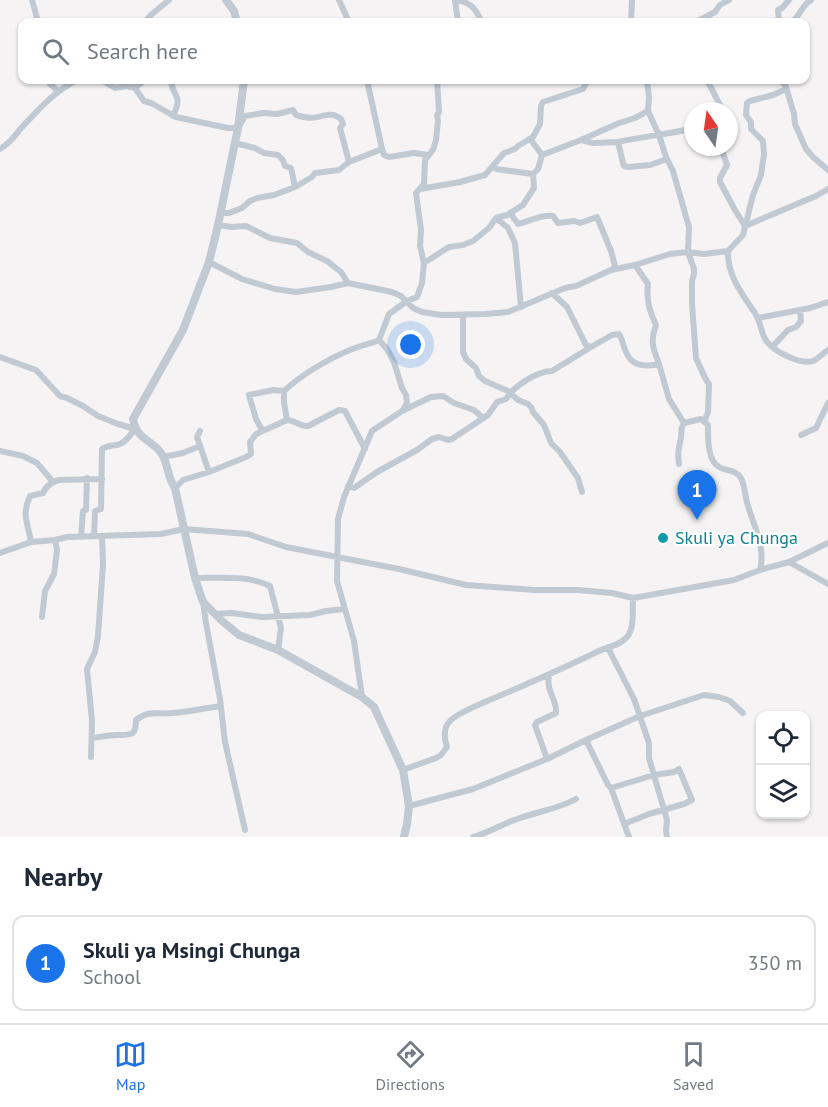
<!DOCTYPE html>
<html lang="en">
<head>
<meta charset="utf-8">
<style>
  :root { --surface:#fff; --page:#f2f2f3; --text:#1f2937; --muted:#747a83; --line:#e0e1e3; --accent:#1a73e8 }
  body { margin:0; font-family:"PT Sans",sans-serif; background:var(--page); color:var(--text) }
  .controls { position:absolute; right:18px; bottom:18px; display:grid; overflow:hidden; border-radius:12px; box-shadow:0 2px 4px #0004 }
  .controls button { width:54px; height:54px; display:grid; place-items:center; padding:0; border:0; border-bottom:2px solid var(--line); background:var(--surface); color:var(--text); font:30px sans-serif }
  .compass { position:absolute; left:684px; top:102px; width:54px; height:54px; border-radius:50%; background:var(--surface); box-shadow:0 2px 4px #0004; rotate:347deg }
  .you { position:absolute; left:411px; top:345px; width:21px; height:21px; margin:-15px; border:4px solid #fff; border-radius:50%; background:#1a73e8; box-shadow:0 0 0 9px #1a73e833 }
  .badge { display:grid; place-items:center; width:39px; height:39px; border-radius:50%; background:var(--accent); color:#fff; font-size:20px; font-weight:700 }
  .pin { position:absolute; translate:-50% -50px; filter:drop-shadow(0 2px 3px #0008) }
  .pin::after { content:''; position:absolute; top:32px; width:21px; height:18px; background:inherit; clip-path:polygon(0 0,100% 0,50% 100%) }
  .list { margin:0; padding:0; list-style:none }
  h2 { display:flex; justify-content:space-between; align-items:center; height:78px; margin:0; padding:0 24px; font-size:26px }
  h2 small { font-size:20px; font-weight:400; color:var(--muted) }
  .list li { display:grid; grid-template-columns:39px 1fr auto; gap:18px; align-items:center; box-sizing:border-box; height:96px; margin:0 12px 12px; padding:0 12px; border:2px solid var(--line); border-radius:12px }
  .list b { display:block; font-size:22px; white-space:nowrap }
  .list p { margin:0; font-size:20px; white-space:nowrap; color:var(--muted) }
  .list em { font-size:20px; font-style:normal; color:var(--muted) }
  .icon { flex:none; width:33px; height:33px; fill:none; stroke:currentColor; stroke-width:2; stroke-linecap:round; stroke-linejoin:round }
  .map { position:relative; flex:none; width:828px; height:837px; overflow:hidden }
  .search { position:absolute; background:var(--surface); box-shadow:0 2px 4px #0004; left:18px; right:18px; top:18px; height:66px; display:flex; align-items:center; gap:15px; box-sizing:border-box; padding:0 21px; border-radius:12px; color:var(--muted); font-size:22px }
  .sheet { height:186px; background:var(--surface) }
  nav { display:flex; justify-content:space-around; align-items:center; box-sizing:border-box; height:84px; border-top:2px solid var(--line); background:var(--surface); font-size:16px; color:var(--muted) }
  nav a { display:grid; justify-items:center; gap:3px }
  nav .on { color:var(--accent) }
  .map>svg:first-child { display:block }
</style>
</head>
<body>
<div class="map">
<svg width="828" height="837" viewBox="0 0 828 837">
  <rect width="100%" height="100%" fill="#f5f3f3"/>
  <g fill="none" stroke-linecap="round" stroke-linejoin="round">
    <path stroke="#c1cad2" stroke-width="6" d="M32 0 38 22
      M339 0 349 22
      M455 0C471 2 475 8 482 22
      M455 0 458 22
      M144 22 152 14 169 0
      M631 22 632 0
      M696 22 715 12 720 5 729 0
      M779 22 778 10 782 8 789 0
      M791 22C800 18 801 5 811 0
      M49 80 50 84 58 91
      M101 80 115 88 127 86 135 88 144 101 151 103 176 117 228 128H238L245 116 263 113 277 114 293 110 296 115C303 117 311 119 317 117 328 115 332 112 341 119L343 124 340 128 349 162
      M171 80C172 98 184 93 173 116
      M647 80 649 97 648 111 659 135 666 157 673 171 689 227 688 252 694 269V274L692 281V304L696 358 705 378 709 384 708 412 705 420
      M707 80 723 111
      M781 80 786 87 794 114 795 124 806 149 813 157 828 170
      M135 88 145 80
      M581 140 619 123 635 118 648 111
      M618 142C643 136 668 135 693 128
      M721 147 727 165 720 178V182L735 210 745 226 816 196 828 189
      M0 149C12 142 14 136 23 126 40 108 55 91 77 80
      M382 149 384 155 389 157 414 153 428 155
      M542 155 581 140 593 143 618 142 623 163 624 166 628 167 650 165 667 159
      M493 166 496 169 533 174
      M295 187 312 177 315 173 339 170 349 162 382 149 367 80
      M420 189 460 182 485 175 504 153 515 149 518 146 533 137 540 124 541 106 543 102 583 89 588 80
      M220 213H229L242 208 250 201 257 198 274 195 295 187 291 168 285 166 283 160 278 155 264 153 255 148 235 143
      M510 213 518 224C530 221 542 214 553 216L558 223 574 221 580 223 597 217 611 251 615 266 612 270
      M496 218 508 228 515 243 521 307
      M218 225 231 227 246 226 270 238 297 243 308 252 327 261 341 272 348 283 392 292 401 296 413 308 422 312 441 315 486 314 508 312 565 288 576 286 611 270 635 265 670 254 688 252 704 254 728 251 743 235 753 195 761 175 764 154 763 141 751 129V122L746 115 747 103 750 101 773 95 786 89
      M728 251C727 275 742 294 755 313 760 321 761 331 765 339 772 351 800 365 813 361 818 359 823 353 828 350
      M209 262 242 279 275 289 296 292 331 287 348 283
      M424 263 449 247 463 245 473 241 489 228 496 218 507 215 523 205 534 188 533 174 538 169 542 155 531 140
      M635 265 648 284C646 298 650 313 656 325 650 342 653 348 659 364
      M552 293 567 307 586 345 591 347 612 335 619 334C623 340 623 346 626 352 632 367 646 367 659 364L669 399 684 423 701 419 708 425C708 438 707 463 721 468 728 471 736 470 741 478 745 486 745 497 748 506 754 526 766 548 760 570
      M463 315V352L466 359 476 368 479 376 485 381 508 391 518 400 528 404 531 407 533 412 544 425 551 443 560 452 578 478 582 492
      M758 318 810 308 828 302
      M773 346 788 330 796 327 801 321 800 310
      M0 357 36 370 60 396 67 398 83 406 98 416 118 424 135 429C130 435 125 444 117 445 111 446 108 445 102 449L101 509 95 511 94 536
      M403 410 407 403 406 395 402 388 394 362 387 349 379 340 389 314 407 301 417 297 422 283 424 263 420 246 421 230 416 193 424 184 425 160 433 150 436 140 438 121 437 115 439 112 437 80
      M287 420C296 420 299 427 308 426L339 410 345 411 365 449
      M262 430 256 419 249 395 273 390 284 391
      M200 431 197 437 209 472
      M801 435 816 428 828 403
      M0 451 23 456 37 463 53 482
      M163 457 183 453 200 446
      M679 464C677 451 679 449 681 438 682 431 680 429 684 423
      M348 486 354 488 377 472 417 450 432 439 439 437 448 440 452 439 488 415 497 402 506 399C514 386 537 371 552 371L591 347
      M175 488 183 480 209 472 246 457 251 454 250 442 256 434 287 420 284 402V391C303 373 336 354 361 346 367 344 373 343 379 340
      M81 537 83 511 86 510 87 478
      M31 542C28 522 21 516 30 496L43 493C46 486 52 482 59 480L102 479
      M0 553 31 542 55 540 67 537 161 534 184 529 248 534 286 547 399 569 466 585 534 590H578L612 593 633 598 734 580 760 570 789 562 828 543
      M789 562 828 584
      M195 578C220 578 247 575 270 586L281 628 278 650
      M203 602 206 623 220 699 225 742 245 830
      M214 614 232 613 262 617 310 615 326 611 344 609
      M42 617 45 591 54 574 57 550 55 540
      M608 648 634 699 649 743V758L667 820 666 830 667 837
      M362 697 354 641 337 581 338 519 344 497 372 431 402 411 431 397 443 396 454 403 474 410 483 418
      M92 738C100 737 109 735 117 735 132 735 136 736 136 720 151 709 156 715 173 713 189 712 205 708 221 706
      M586 740 608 785 611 788 629 837
      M91 757 92 721 87 669 95 652 98 636 103 564 102 536
      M547 759 535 725 537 722 556 713C557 698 546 693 549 675
      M403 770 436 758 441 755 447 747C444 738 443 728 450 721 457 713 487 701 499 696 532 682 566 667 599 651 609 646 619 646 627 637 635 628 632 609 633 598
      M611 788 654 775 674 772 679 769 692 800 684 804 649 814 624 824
      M409 806 473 789 547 759 586 740 640 716 704 695 719 697 730 701 743 713
      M473 837C489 833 502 824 517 819 536 812 558 809 576 799"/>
    <path stroke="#c1cad2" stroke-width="8" d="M226 0 234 11 237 22
      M244 80 238 128 218 225 209 262 183 330 133 419C137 442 154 439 163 456 168 466 168 479 175 488L195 578 203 602 221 620 239 635 278 650 362 697 374 707 403 770 409 806 407 824 404 837"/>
  </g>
  <circle fill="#0f9aa8" stroke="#fff" stroke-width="2" cx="663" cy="538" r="6"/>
  <g text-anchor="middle" stroke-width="4.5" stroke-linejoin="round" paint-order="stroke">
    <g font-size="18" fill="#0d838f" stroke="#fff" text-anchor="start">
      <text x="675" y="544">Skuli ya Chunga</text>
    </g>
  </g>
</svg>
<div class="controls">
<button><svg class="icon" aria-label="locate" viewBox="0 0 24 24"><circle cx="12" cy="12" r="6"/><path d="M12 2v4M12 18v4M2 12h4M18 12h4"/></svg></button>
<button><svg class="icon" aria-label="layers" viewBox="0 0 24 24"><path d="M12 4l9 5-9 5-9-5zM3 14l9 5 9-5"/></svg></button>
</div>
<svg class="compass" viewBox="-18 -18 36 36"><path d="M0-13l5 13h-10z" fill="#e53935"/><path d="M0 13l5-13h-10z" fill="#747a83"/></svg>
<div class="you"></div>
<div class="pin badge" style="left:697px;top:520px">1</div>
<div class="search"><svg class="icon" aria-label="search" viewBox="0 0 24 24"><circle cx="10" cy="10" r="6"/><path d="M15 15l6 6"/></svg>Search here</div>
</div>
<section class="sheet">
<h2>Nearby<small></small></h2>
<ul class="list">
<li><span class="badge">1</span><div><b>Skuli ya Msingi Chunga</b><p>School</p></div><em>350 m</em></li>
</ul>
</section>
<nav>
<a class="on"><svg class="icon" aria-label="map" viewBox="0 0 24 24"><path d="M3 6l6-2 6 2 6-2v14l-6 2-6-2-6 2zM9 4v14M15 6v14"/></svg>Map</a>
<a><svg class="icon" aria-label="directions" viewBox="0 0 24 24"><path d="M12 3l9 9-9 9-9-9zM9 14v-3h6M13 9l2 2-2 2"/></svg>Directions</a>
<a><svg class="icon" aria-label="saved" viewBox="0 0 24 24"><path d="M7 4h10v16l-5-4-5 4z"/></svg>Saved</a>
</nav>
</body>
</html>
